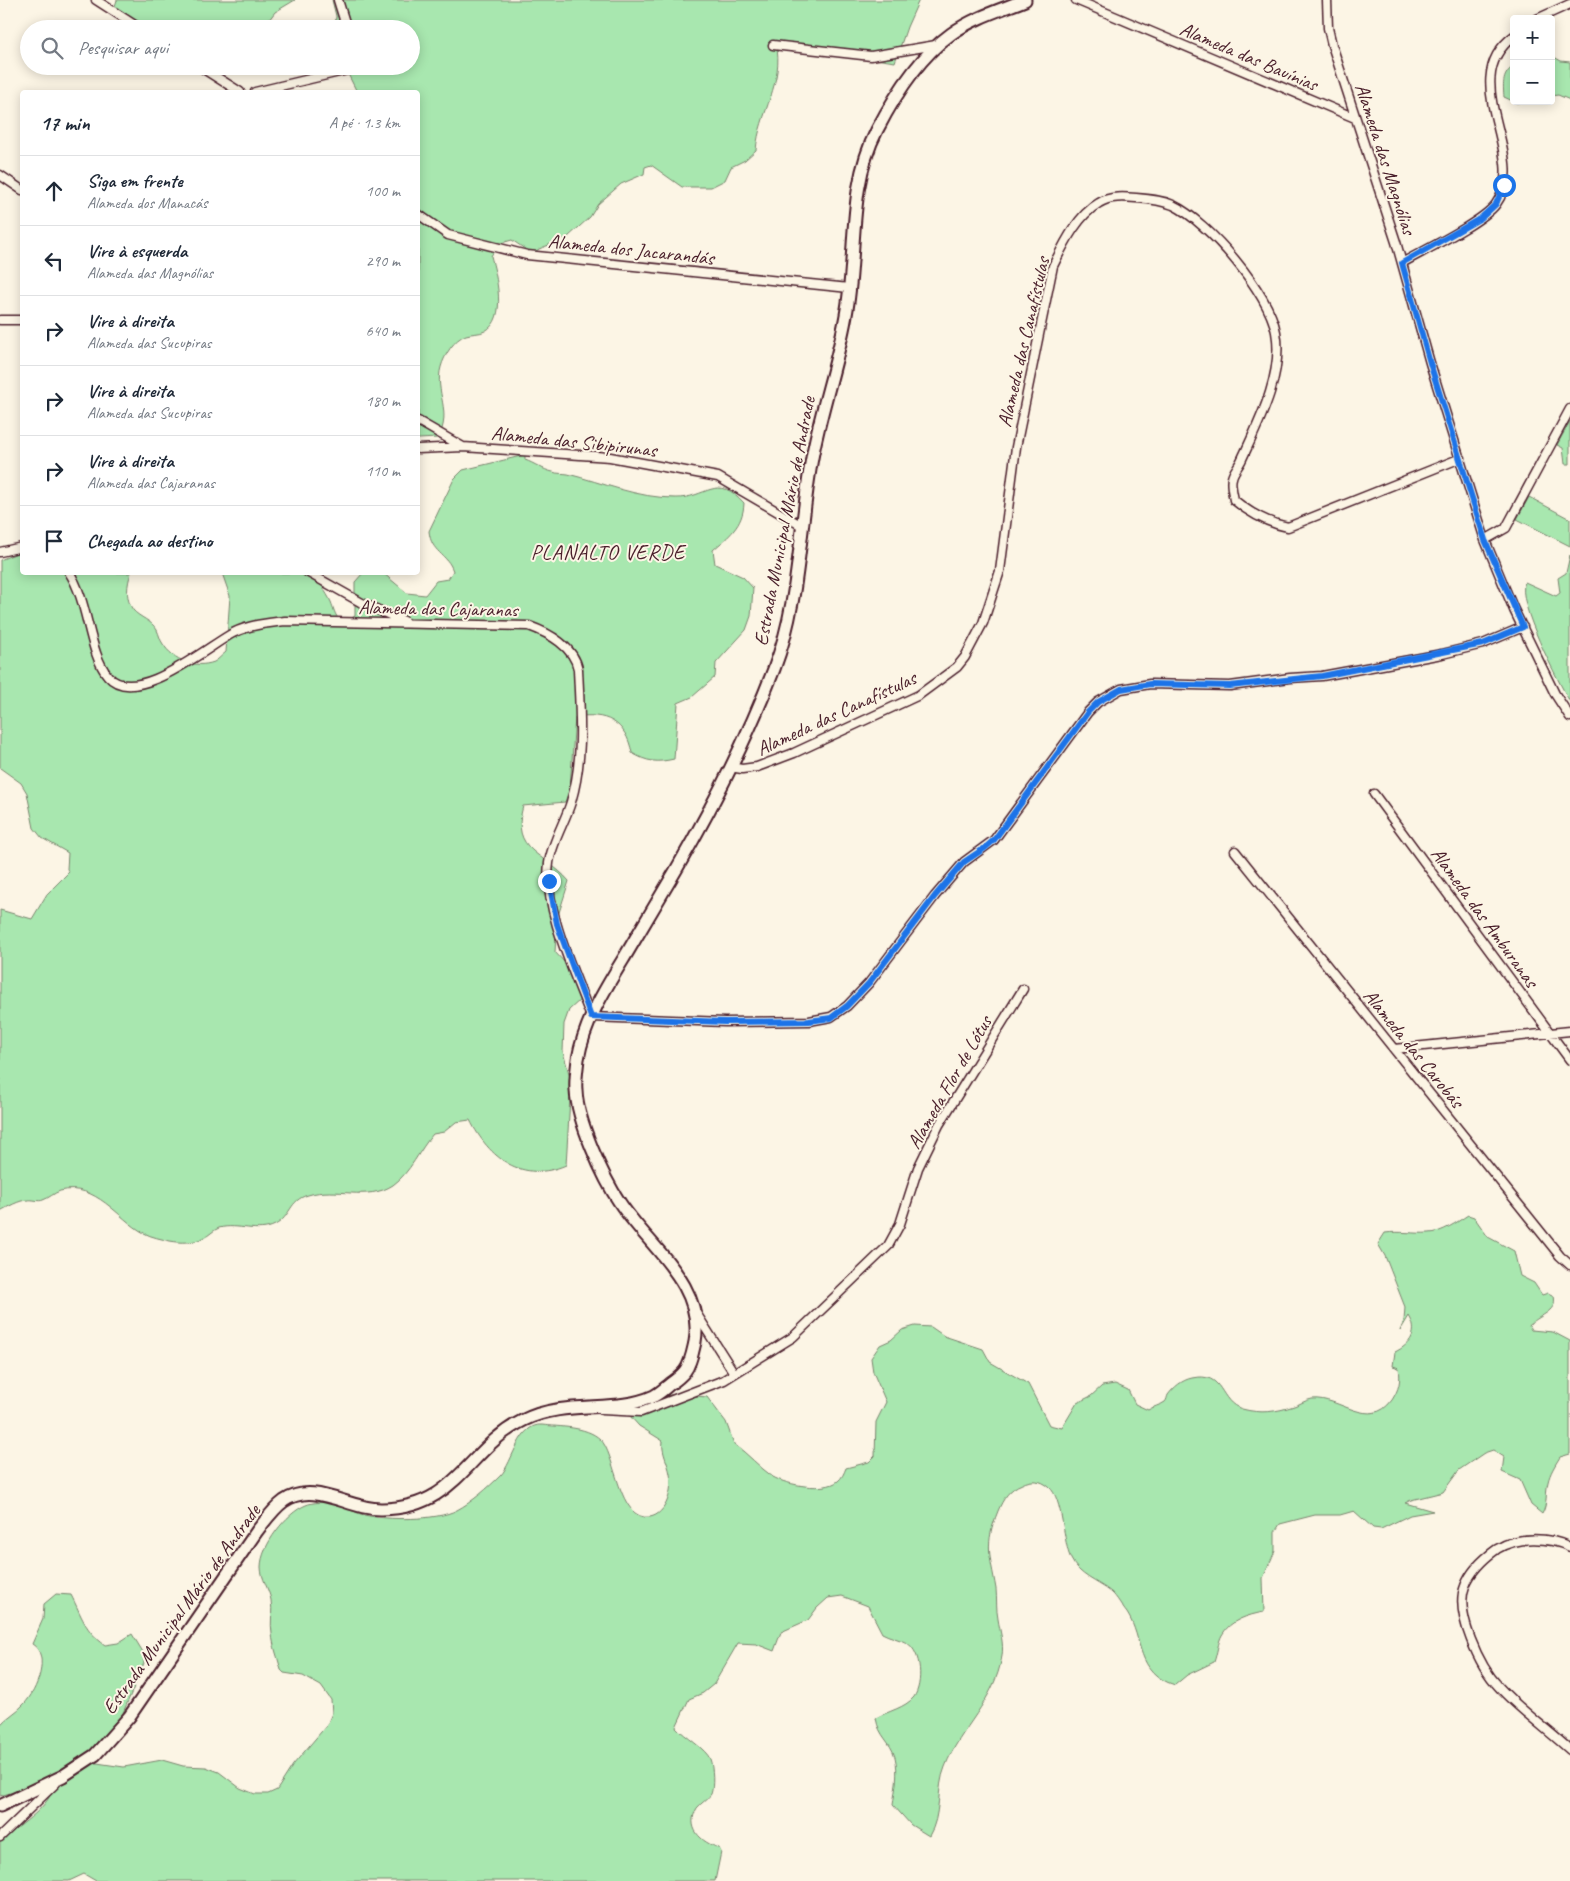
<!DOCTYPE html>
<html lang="pt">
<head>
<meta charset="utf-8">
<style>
  :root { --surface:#fff; --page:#f6f6f7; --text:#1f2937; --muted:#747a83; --line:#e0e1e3 }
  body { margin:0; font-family:Caveat,sans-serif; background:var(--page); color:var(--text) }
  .controls { position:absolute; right:15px; top:15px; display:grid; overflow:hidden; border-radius:5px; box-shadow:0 2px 12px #0003 }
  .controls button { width:45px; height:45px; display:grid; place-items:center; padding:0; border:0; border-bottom:1px solid var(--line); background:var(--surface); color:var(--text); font:25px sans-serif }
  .stop { position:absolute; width:15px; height:15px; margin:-11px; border:4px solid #1a73e8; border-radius:50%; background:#fff }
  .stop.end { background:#1a73e8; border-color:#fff; box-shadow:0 1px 5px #0008 }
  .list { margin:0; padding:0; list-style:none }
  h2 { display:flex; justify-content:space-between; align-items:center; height:65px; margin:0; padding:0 20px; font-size:21px }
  h2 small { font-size:16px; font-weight:400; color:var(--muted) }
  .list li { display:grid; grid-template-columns:32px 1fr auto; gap:15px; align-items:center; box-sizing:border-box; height:70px; padding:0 20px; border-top:1px solid var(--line) }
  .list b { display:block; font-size:19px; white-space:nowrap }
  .list p { margin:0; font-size:16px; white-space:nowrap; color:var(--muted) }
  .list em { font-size:16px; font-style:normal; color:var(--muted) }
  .icon { flex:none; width:28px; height:28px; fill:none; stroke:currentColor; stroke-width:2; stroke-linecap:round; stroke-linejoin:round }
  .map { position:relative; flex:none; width:1570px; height:1881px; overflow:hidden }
  .search { position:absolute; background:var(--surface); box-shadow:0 2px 12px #0003; left:20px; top:20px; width:400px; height:55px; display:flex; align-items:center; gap:12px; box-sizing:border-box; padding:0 18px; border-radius:28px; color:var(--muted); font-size:19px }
  .panel { position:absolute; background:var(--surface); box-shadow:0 2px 12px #0003; left:20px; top:90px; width:400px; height:485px; border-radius:5px }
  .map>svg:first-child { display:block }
</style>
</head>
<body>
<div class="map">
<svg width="1570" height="1881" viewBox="0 0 1570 1881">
  <rect width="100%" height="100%" fill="#fcf5e5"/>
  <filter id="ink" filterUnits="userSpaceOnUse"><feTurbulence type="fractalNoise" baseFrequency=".02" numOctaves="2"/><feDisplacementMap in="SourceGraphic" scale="10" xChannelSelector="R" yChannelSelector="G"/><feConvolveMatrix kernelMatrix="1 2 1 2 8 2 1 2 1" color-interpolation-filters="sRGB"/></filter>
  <g filter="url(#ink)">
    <path fill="#a8e7af" stroke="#79836d" d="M117 0H295L275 12 262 29H136L114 9Z
      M332 0H919L907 27 895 62 776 44C785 80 759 114 756 150L745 160 731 167 725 180 711 187H682L651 165 645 167 644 174 621 184 598 204 590 217 568 237 539 249 532 254 512 240 498 244 491 256C496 275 508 319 485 331 480 334 472 333 466 335 454 339 444 356 441 367 434 392 453 412 438 438L418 439V92H357L344 66H411V29H335L336 16Z
      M1554 57 1561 61 1570 62V100L1558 95 1551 96V58Z
      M1514 66V101H1532L1517 103 1504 97C1503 84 1502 74 1514 66Z
      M1570 421V464H1565L1563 448 1557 445Z
      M525 455V460C534 463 543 470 553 472 557 474 563 473 568 474 604 483 637 498 675 498 706 499 717 472 744 503 743 526 729 536 713 550L715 564 743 577 753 588 751 616 746 630 716 663 715 677 692 697 678 703 674 759C657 763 647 762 632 753 626 721 605 712 575 717L570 788 565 802 523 806C510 852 544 852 569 881L557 919 555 952 566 964 582 994 580 1000 569 1010 564 1024 563 1052 571 1081 566 1165C522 1184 489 1158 470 1120L456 1122 444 1132 433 1134C419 1150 411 1172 393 1185 367 1202 336 1186 308 1195 289 1200 291 1217 275 1225 258 1234 238 1223 219 1228 213 1230 209 1236 203 1238 193 1243 181 1243 170 1241 162 1239 151 1237 144 1233 117 1218 96 1182 60 1191 54 1193 49 1198 43 1200 39 1202 33 1199 28 1200 19 1200 8 1207 0 1211V910L32 919 47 894 69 872 67 869 68 853 42 838 34 828 27 793 21 783 0 768V560L22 551V572L131 573C127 584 125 599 133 610 140 618 151 620 157 630 159 634 160 640 163 644 173 660 195 669 214 662 218 660 222 655 226 652L230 596 222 573H318C319 585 326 591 331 602 336 615 337 627 355 616V582L363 573H383L407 593 425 595 436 581 448 579 453 571C447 553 431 553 429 531L454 479 463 470Z
      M1529 497 1570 519V546L1517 519Z
      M1570 555V702C1559 682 1515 601 1525 582L1556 596 1560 593 1558 578 1566 573Z
      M1468 1215 1474 1217 1488 1237 1514 1251 1520 1276 1534 1283 1542 1295 1548 1293 1554 1296C1558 1313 1537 1315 1529 1326L1531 1330 1553 1332 1570 1341V1454L1560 1457C1555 1465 1550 1473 1548 1482 1545 1493 1548 1504 1542 1514L1531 1505 1520 1480 1502 1472 1504 1457 1493 1450 1484 1453 1459 1470 1443 1492 1411 1500 1405 1503 1433 1511 1410 1515 1381 1529 1373 1528 1354 1511 1340 1515H1315L1280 1524 1275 1532V1551L1263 1578 1264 1612C1248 1615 1230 1620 1222 1635 1218 1642 1217 1654 1214 1662L1187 1675 1175 1685C1135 1673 1144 1639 1127 1613 1122 1607 1117 1597 1111 1592 1097 1581 1079 1576 1071 1559 1063 1543 1063 1498 1049 1487 1041 1480 1032 1479 1022 1484 1009 1489 1003 1499 998 1511 984 1546 990 1554 996 1589 997 1599 996 1609 998 1619 1000 1632 1004 1643 1002 1656 995 1701 960 1728 945 1767 936 1789 942 1815 929 1836L911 1825 893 1805C895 1790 899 1772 895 1757 890 1740 879 1737 876 1718 888 1711 905 1708 914 1697 923 1684 922 1652 907 1643 900 1639 889 1637 882 1633L868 1606 842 1596 828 1598 817 1608 808 1620 781 1632 774 1651 756 1644 738 1643 714 1684 703 1693 689 1699 676 1727C685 1737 706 1749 710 1759 713 1767 714 1786 711 1794 708 1799 701 1803 697 1808 685 1828 701 1842 719 1848L721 1852 715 1881H96L84 1874 69 1881H0V1843C18 1824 45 1813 54 1787L44 1783 0 1796V1725C7 1717 17 1712 24 1704 37 1691 51 1655 32 1644L43 1619 44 1604 56 1594 71 1595C82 1616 84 1630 105 1645L118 1643 132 1634 143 1652 144 1663 120 1720 90 1762 124 1767 162 1760 183 1766 206 1767 219 1772 240 1788 255 1794H268L277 1790 293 1765 327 1725 332 1713 331 1700 321 1686 303 1676 284 1673 281 1670C278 1658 273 1646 272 1634 270 1623 273 1611 271 1600 269 1589 261 1578 261 1567 261 1546 286 1513 306 1505 313 1502 324 1502 332 1503 343 1505 353 1512 364 1515 387 1520 436 1521 457 1510 472 1502 488 1488 501 1475 513 1462 519 1423 542 1425 559 1427 586 1426 600 1439 616 1453 618 1522 650 1517 667 1514 673 1489 670 1474 668 1462 661 1452 663 1441L639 1426 629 1415 635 1402 675 1394 707 1397 726 1422 734 1444C748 1454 759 1467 773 1477 787 1485 825 1492 838 1481 842 1478 844 1473 846 1468L869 1462 875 1456 876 1422 886 1402 873 1372 871 1358 880 1345 891 1340 902 1330 915 1326 931 1327 944 1336 983 1349 990 1362 1028 1384 1049 1425 1062 1428 1077 1403 1091 1396 1102 1386 1115 1384 1128 1390 1135 1404 1148 1410C1152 1407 1161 1405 1165 1402 1167 1400 1167 1397 1168 1395 1174 1387 1182 1380 1192 1378 1225 1371 1218 1402 1242 1409 1261 1414 1276 1412 1294 1406 1300 1404 1306 1400 1312 1399 1339 1396 1370 1431 1392 1400 1399 1389 1401 1381 1399 1368L1393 1366 1395 1352C1411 1344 1419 1332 1409 1316L1400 1331 1404 1321 1405 1307 1385 1256 1378 1244 1385 1233C1400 1231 1414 1234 1429 1233 1442 1233 1457 1222 1468 1215Z"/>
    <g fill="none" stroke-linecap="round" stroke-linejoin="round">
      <defs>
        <path id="street" d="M96 0 141 29
          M338 0 347 29
          M1076 0 1355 118
          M1327 0 1328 28 1332 45 1396 242 1430 363 1485 540 1514 610 1555 694 1570 717
          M1537 19 1570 4
          M773 45 871 56 936 45
          M199 66 240 92
          M255 92 352 69 351 66
          M0 175 22 190
          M418 214 448 235 527 255 849 288
          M1402 263C1423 251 1483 222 1496 204 1531 156 1454 80 1514 36
          M0 320H22
          M418 421 463 447
          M418 449 463 447 610 457 718 477 802 526
          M1485 540 1506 528 1570 409
          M0 552 22 547
          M69 572C89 602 88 652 108 676 135 708 207 647 233 633 249 625 267 623 285 621L529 626C549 633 574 647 578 669 580 714 584 758 571 802 565 822 552 842 549 863 543 908 575 974 591 1017L725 1022 809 1021 831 1017 847 1006 869 983 935 896 964 862 994 840 1088 712 1098 702 1121 689 1150 684 1230 686 1290 678 1322 676 1442 654 1483 644 1523 627
          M307 572 362 603 404 621
          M730 767 742 769 757 767 794 753 919 695 957 667 965 657 983 623 1000 571 1016 447 1053 266C1064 244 1077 216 1099 203 1110 196 1124 197 1136 198 1149 199 1161 200 1173 205 1209 222 1269 293 1276 332 1284 375 1258 424 1241 461 1238 467 1233 472 1232 478 1230 484 1233 494 1234 500 1251 514 1267 523 1288 527L1461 458
          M1374 794 1570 1060
          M1235 851 1560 1256 1570 1265
          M1394 1049 1570 1031
          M696 1313 734 1373
          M602 1410 641 1412 724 1380 793 1337 888 1246 900 1224 918 1168 939 1125 1023 989
          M1570 1547C1549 1537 1517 1536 1497 1549 1483 1559 1471 1570 1465 1586 1454 1613 1480 1667 1499 1687 1520 1710 1547 1729 1570 1750
          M0 1837 56 1783"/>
        <path id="secondary" d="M0 1806 63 1776 95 1755 129 1717 257 1531C265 1521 273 1509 284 1501 315 1480 349 1510 382 1509 458 1508 467 1448 524 1420 566 1399 615 1414 654 1396 660 1393 665 1388 670 1384 676 1380 681 1376 685 1371 691 1363 693 1351 695 1342 705 1284 648 1246 620 1203 603 1178 577 1120 576 1090 575 1080 577 1069 578 1059 584 1023 605 989 624 958 641 929 659 899 676 870 713 806 748 737 774 669 800 602 799 528 812 458 821 408 839 360 847 309 857 249 848 186 877 130 895 95 919 57 951 34 973 18 1000 10 1025 0"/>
      </defs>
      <use href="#street" stroke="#4a1f2b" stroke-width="11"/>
      <use href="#secondary" stroke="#4a1f2b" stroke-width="15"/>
      <use href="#street" stroke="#fcf5e5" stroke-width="8"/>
      <use href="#secondary" stroke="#fcf5e5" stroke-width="11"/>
    </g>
  </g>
  <g fill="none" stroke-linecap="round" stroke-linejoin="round" filter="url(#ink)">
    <path stroke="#1a73e8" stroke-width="6" d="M549 881 557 924 591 1017 725 1022 809 1021 831 1018 847 1006 869 983 935 896 964 862 985 848 994 840 1088 712 1098 702 1121 689 1150 684 1230 686 1322 676 1483 644 1523 627 1485 540 1430 363 1402 263 1481 218 1496 204 1504 185"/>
  </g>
  <g text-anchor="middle" stroke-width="4" stroke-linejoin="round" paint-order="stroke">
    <g font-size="20" fill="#4a1f2b" stroke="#fcf5e5">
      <text transform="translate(1249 56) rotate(23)" y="7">Alameda das Bauínias</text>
      <text transform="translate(1386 159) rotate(72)" y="7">Alameda das Magnólias</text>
      <text transform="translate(631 249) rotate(6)" y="7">Alameda dos Jacarandás</text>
      <text transform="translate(1023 342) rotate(-77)" y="7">Alameda das Canafístulas</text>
      <text transform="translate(574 441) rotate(6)" y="7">Alameda das Sibipirunas</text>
      <text transform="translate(784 521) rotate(-79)" y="7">Estrada Municipal Mário de Andrade</text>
      <text transform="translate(438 608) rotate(1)" y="7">Alameda das Cajaranas</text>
      <text transform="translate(836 713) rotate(-25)" y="7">Alameda das Canafístulas</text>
      <text transform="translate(1485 917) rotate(54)" y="7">Alameda das Amburanas</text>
      <text transform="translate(1414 1048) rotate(51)" y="7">Alameda das Carobás</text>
      <text transform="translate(949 1082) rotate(-60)" y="7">Alameda Flor de Lótus</text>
      <text transform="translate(181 1609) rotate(-54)" y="7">Estrada Municipal Mário de Andrade</text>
    </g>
    <g font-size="21" letter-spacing="1" fill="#4a1f2b" stroke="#fcf5e5">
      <text x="608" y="559">PLANALTO VERDE</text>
    </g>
  </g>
</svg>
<div class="controls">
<button>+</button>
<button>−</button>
</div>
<div class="stop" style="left:1504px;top:185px"></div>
<div class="stop end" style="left:549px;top:881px"></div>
<div class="search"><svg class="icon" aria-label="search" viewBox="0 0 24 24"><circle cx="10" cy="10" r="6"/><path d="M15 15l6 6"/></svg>Pesquisar aqui</div>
<section class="panel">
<h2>17 min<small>A pé · 1.3 km</small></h2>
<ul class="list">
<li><svg class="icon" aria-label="ahead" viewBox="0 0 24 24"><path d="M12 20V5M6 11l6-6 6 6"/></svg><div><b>Siga em frente</b><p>Alameda dos Manacás</p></div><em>100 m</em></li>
<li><svg class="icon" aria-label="left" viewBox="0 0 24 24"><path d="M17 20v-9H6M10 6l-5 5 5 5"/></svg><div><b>Vire à esquerda</b><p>Alameda das Magnólias</p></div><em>290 m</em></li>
<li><svg class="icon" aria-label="right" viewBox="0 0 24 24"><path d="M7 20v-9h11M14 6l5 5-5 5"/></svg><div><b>Vire à direita</b><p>Alameda das Sucupiras</p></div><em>640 m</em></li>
<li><svg class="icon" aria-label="right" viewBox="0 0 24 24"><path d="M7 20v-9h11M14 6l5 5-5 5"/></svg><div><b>Vire à direita</b><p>Alameda das Sucupiras</p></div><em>180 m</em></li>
<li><svg class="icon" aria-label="right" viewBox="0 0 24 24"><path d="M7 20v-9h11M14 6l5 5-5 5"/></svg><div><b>Vire à direita</b><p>Alameda das Cajaranas</p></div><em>110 m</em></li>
<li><svg class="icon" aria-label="arrive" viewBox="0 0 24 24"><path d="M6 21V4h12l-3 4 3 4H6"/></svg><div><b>Chegada ao destino</b></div></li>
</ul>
</section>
</div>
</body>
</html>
